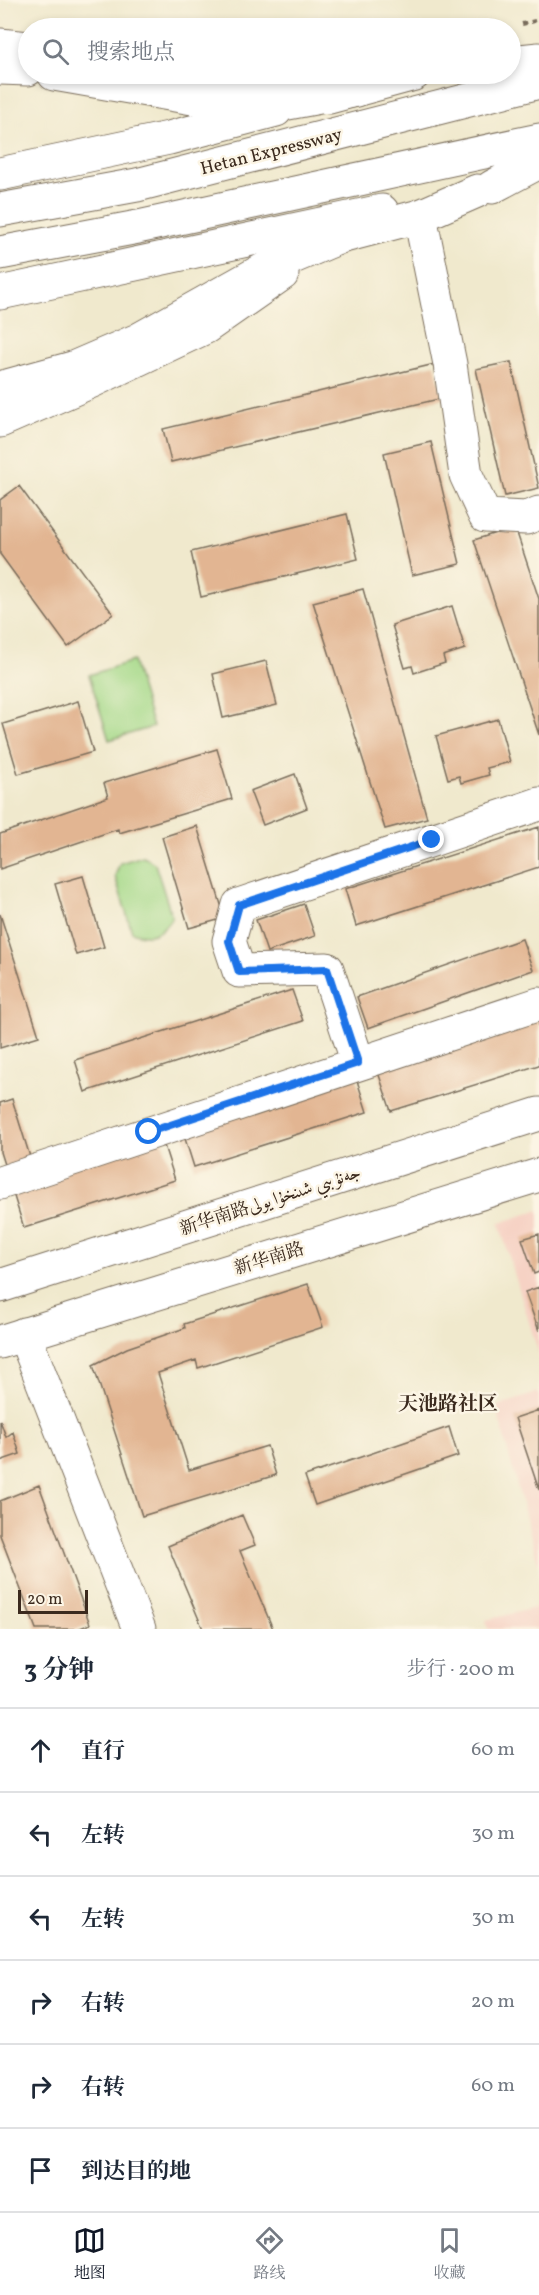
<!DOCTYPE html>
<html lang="zh">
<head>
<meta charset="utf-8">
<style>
  :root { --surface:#fff; --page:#f6f6f7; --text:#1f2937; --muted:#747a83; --line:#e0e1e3; --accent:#111827 }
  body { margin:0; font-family:Vollkorn,Amiri,"Noto Serif SC",serif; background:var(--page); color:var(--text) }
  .scale { position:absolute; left:18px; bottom:15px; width:70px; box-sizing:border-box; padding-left:6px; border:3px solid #3b2a1e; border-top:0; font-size:16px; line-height:21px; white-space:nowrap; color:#3b2a1e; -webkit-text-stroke:4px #fcf5e5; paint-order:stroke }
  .stop { position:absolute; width:18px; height:18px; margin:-14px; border:4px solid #1a73e8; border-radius:50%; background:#fff }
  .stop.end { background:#1a73e8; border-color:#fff; box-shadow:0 2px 6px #0008 }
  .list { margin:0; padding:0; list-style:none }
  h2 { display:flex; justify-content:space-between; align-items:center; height:78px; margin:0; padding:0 24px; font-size:26px }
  h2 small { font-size:20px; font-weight:400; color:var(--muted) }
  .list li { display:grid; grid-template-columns:39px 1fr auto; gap:18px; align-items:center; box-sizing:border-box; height:84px; padding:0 24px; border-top:2px solid var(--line) }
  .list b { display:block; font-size:22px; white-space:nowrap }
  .list em { font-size:20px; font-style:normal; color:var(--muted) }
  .icon { flex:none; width:33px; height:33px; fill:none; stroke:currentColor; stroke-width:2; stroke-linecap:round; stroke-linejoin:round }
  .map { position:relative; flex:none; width:539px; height:1629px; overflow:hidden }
  .search { position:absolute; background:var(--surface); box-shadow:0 3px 9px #0003; left:18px; right:18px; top:18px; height:66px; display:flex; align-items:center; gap:15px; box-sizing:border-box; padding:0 21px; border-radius:33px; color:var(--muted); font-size:22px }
  .sheet { height:582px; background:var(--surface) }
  nav { display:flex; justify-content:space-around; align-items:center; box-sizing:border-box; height:84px; border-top:2px solid var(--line); background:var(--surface); font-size:16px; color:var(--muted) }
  nav a { display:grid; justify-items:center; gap:3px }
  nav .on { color:var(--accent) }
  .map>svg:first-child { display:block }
</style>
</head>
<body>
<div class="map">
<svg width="539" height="1629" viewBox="0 0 539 1629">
  <rect width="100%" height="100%" fill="#fcf5e5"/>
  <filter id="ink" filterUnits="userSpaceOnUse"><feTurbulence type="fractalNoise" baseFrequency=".0167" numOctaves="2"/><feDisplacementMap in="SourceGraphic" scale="12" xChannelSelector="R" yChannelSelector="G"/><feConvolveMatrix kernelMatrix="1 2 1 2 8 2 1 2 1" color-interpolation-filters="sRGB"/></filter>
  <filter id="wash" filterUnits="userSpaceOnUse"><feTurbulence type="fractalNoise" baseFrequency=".008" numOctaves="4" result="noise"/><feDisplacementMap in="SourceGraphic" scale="24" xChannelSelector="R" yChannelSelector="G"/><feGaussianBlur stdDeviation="1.35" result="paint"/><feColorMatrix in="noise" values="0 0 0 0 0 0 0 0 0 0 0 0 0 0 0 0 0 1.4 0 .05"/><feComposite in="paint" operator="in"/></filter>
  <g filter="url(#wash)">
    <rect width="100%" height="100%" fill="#f0e9cd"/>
    <path fill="#f6d2c4" d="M539 1210V1355L499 1223Z
      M539 1392V1566L496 1407Z
      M539 1607V1629H488L486 1620Z"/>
    <path fill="#a5d989" stroke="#708254" stroke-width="1.5" d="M133 661 153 727 109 740 89 675Z
      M143 856 155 864 172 917C161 934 151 939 132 932L115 876 120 863Z"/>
    <g id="blocks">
      <path fill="#e2b592" d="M511 362 539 488 505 496 476 369Z
        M435 364 443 398 171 462 163 429Z
        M431 442 460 564 412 575 384 453Z
        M19 486 113 614 68 647 0 554V500Z
        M347 514 358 559 201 597 191 552Z
        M515 527 539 599V735L474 540Z
        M363 589 427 818 385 829 313 602Z
        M452 606 465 649 443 656 445 663 414 673 412 666 405 668 392 625Z
        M266 661 277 705 223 718 213 674Z
        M78 701 93 752 18 774 3 724Z
        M498 719 510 762 487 768 489 775 461 783 459 776 448 779 436 736Z
        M217 749 232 799 119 833 118 829 0 869V834L108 797 104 783Z
        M295 774 307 808 263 825 250 791Z
        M197 826 225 918 189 928 162 837Z
        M539 827V867L356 926 345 889Z
        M83 876 104 947 76 955 55 884Z
        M304 904 315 936 267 952 256 920Z
        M0 914 39 1036 0 1048Z
        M522 939 533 970 368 1028 357 997Z
        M292 990 303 1021 85 1092 75 1060Z
        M539 1012V1065L391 1111 375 1063Z
        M354 1071 367 1112 194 1167 181 1126Z
        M12 1099 36 1176 161 1136 175 1180 24 1228 0 1152V1103Z
        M539 1234V1272L534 1274 522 1239Z
        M308 1284 323 1327 198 1368 196 1360 158 1373 189 1470 267 1446 276 1475 142 1516 93 1365 127 1348 185 1328 184 1324Z
        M539 1287V1331L525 1292Z
        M539 1410V1490L515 1418Z
        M0 1420 6 1437 13 1432 20 1454 0 1461Z
        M449 1427 458 1456 315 1505 305 1476Z
        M39 1485 90 1624 78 1629H36L0 1535V1501Z
        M242 1515 255 1545 240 1551 273 1629H203L168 1546Z"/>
    </g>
  </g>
  <g filter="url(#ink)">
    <use href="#blocks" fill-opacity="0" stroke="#7a6d5b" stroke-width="1.5"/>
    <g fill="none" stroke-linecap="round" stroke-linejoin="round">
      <defs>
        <path id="minor" d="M0 45 28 48
          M200 74 264 88 314 92
          M329 97 414 74
          M0 174 169 138 276 110
          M420 216 450 364 466 475 485 516 526 518 539 513
          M0 293 382 211
          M0 421 92 381 206 327 282 274
          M358 1063 327 969 239 971 229 941 239 905 539 804
          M0 1183 539 1004
          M24 1334 139 1629"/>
        <path id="major" d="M0 1286 539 1114
          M0 1342 539 1175"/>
        <path id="highway" d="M510 62 539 59
          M0 68 28 69
          M54 74 256 109 357 90
          M492 187 539 162
          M0 210 137 185 539 82
          M0 253 138 227 539 140
          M0 388 73 368 138 340 265 269 340 237 420 216 477 191"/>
      </defs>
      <use href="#minor" stroke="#7a6d5b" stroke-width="35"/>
      <use href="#major" stroke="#7a6d5b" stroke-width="35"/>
      <use href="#highway" stroke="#7a6d5b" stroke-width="35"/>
      <path stroke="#7a6d5b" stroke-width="4" stroke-dasharray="4.5 4.5" stroke-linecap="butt" d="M522 24 539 20"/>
      <use href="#minor" stroke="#fff" stroke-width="33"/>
      <use href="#major" stroke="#fff" stroke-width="33"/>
      <use href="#highway" stroke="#fff" stroke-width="33"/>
    </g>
  </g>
  <g fill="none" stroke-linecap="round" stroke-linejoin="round" filter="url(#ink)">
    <path stroke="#1a73e8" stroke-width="8" d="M149 1132 358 1063 327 969 239 972 229 941 239 905 432 840"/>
  </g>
  <g text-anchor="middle" stroke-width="5" stroke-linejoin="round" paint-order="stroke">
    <g font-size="18" fill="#3b2a1e" stroke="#fcf5e5">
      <text transform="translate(271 151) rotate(-14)" y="6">Hetan Expressway</text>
      <text transform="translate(270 1200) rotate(-18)" y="6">新华南路جەنۇبىي شىنخۇا يولى</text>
      <text transform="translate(269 1258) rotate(-17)" y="6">新华南路</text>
    </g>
    <g font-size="20" font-weight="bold" fill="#3b2a1e" stroke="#fcf5e5">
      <text x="448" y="1410">天池路社区</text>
    </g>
  </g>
</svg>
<div class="scale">20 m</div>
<div class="stop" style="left:149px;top:1132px"></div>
<div class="stop end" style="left:432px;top:840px"></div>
<div class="search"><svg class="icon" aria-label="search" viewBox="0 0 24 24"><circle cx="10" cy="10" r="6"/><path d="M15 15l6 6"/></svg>搜索地点</div>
</div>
<section class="sheet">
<h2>3 分钟<small>步行 · 200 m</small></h2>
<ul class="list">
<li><svg class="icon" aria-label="ahead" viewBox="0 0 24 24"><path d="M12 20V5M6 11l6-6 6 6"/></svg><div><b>直行</b></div><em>60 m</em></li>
<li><svg class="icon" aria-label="left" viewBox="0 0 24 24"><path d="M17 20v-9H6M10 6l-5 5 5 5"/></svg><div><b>左转</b></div><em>30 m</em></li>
<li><svg class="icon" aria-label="left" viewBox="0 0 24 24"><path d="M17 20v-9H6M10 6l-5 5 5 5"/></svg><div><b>左转</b></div><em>30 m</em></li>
<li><svg class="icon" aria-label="right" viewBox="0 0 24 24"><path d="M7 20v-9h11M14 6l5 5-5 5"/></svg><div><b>右转</b></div><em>20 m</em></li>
<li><svg class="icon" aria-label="right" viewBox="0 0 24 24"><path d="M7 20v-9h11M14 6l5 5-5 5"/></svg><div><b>右转</b></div><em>60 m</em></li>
<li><svg class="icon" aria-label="arrive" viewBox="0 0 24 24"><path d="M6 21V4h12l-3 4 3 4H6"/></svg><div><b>到达目的地</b></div></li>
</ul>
</section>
<nav>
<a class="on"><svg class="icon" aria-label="map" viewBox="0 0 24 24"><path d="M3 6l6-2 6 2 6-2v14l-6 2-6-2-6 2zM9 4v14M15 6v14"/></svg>地图</a>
<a><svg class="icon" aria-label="directions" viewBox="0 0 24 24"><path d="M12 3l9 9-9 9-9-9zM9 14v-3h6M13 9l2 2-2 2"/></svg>路线</a>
<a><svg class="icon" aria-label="saved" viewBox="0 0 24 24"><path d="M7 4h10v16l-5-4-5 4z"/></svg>收藏</a>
</nav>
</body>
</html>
